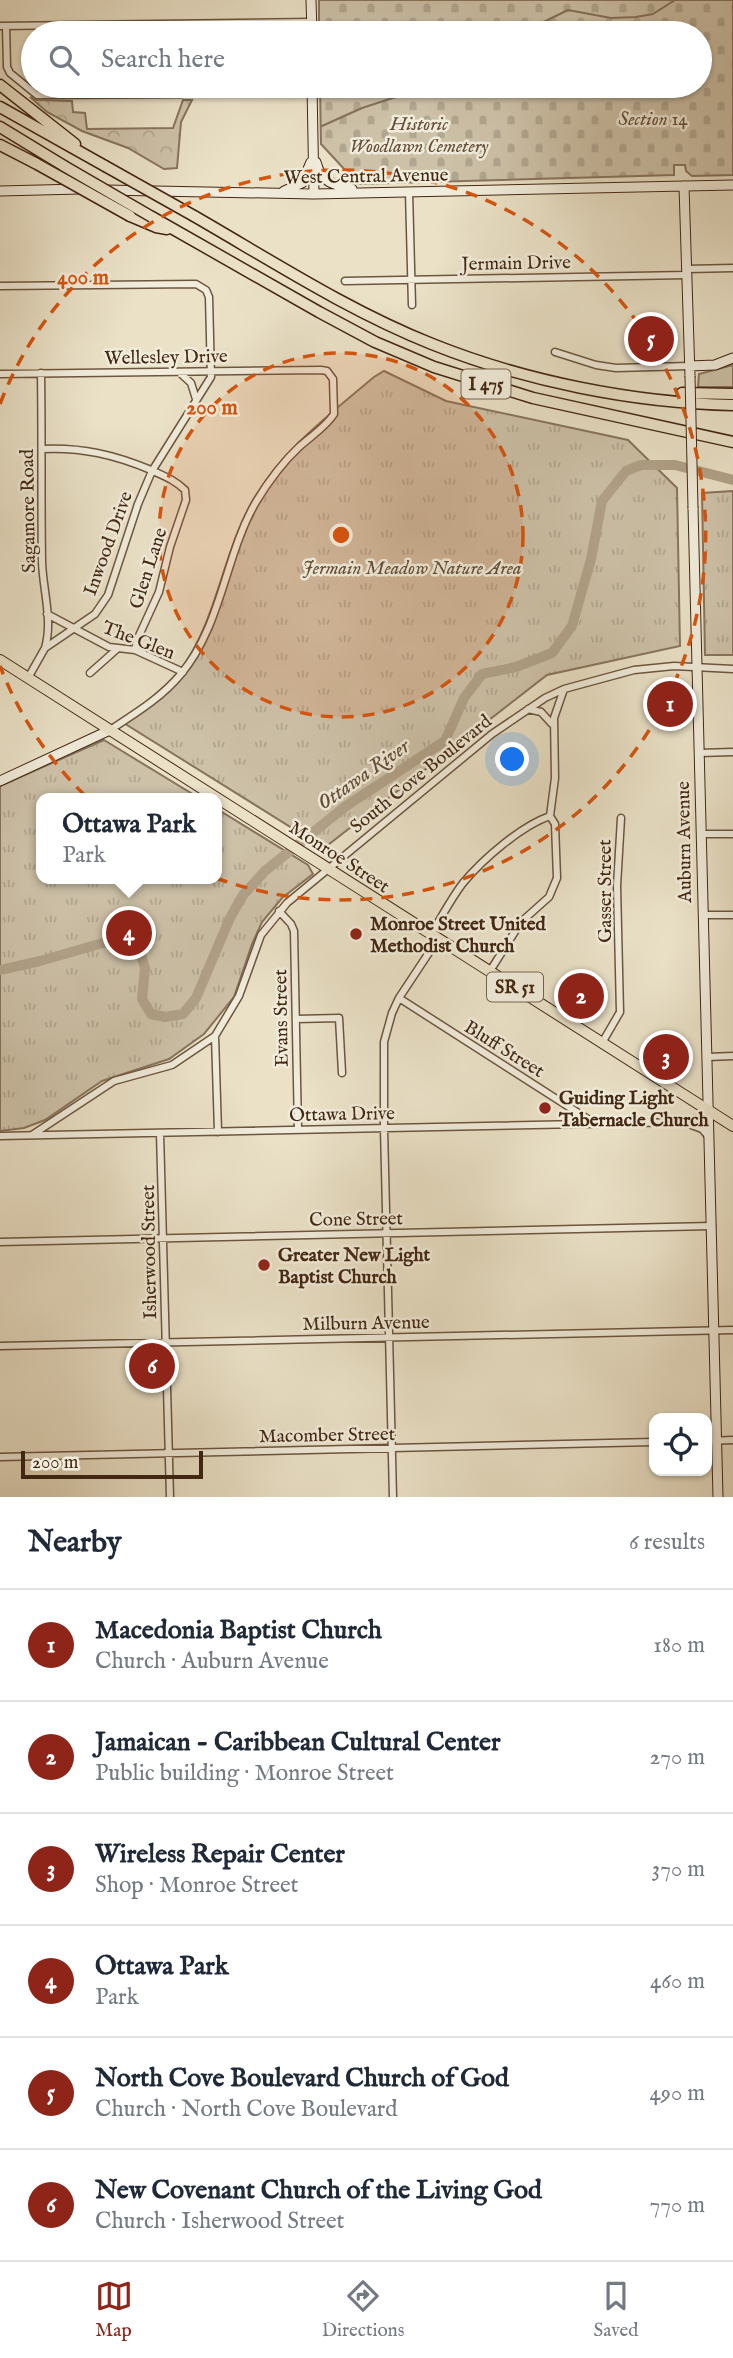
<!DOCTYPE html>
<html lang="en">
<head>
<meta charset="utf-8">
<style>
  :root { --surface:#fff; --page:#f6f6f7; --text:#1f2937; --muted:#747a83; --line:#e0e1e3; --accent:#8f2418 }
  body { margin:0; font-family:"IM FELL English",serif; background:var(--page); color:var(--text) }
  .controls { position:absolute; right:21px; bottom:21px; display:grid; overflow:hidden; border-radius:14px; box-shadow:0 2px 5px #0004 }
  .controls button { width:63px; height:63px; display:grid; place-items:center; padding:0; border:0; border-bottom:2px solid var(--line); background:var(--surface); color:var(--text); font:35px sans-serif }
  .scale { position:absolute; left:21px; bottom:18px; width:182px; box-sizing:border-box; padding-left:7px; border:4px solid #422712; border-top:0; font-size:19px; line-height:24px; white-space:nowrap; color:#422712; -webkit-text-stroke:5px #f1ecdb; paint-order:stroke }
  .you { position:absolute; left:513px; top:760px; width:24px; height:24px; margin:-18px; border:5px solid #fff; border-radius:50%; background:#1a73e8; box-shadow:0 0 0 10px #1a73e833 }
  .badge { display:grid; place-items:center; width:46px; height:46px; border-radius:50%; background:var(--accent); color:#fff; font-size:23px; font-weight:700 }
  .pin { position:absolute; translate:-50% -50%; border:4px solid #fff; box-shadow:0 2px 7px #0006 }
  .popup { position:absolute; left:36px; top:793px; width:186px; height:91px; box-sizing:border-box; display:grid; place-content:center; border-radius:14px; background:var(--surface); filter:drop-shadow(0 2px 5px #0005); font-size:23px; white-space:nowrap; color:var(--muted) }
  .popup b { font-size:26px; color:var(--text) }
  .popup::after { content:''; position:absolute; left:50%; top:100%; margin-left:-14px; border:14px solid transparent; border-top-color:var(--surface) }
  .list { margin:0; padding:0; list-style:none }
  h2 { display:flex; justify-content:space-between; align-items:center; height:91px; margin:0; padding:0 28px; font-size:30px }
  h2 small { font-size:23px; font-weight:400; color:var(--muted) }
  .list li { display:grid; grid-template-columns:46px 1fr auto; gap:21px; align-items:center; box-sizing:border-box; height:112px; padding:0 28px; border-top:2px solid var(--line) }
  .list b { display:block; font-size:26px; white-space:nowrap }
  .list p { margin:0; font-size:23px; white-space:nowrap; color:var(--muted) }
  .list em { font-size:23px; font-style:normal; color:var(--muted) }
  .icon { flex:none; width:38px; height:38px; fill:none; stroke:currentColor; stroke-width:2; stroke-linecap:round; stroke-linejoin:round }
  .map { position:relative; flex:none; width:733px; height:1497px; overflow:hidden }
  .search { position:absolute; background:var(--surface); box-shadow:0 2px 5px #0004; left:21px; right:21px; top:21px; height:77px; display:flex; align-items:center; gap:18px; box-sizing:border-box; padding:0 24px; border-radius:38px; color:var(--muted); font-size:26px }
  .sheet { height:763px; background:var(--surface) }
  nav { display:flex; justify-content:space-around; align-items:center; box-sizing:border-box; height:98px; border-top:2px solid var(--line); background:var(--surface); font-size:19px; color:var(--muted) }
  nav a { display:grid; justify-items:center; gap:4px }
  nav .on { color:var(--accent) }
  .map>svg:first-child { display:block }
</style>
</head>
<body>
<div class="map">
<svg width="733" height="1497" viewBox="0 0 733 1497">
  <defs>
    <pattern id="forest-crowns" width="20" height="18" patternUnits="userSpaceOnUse" patternTransform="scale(1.75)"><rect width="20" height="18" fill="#cdc1a8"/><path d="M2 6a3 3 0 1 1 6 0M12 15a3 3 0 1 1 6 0" fill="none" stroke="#b1a690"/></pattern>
    <pattern id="cemetery-stones" width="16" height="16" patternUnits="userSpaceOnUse" patternTransform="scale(1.75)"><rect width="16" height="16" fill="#cdc1a8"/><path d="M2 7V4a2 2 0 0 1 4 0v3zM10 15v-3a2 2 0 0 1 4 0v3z" fill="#b1a690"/></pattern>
    <pattern id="park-tufts" width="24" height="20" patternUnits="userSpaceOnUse" patternTransform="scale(1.75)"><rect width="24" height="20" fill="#cdc1a8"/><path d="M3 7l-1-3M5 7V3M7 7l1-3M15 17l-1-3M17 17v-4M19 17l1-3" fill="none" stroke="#b1a690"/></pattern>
  </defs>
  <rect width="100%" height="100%" fill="#eae1c7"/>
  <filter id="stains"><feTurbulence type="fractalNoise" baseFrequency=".00286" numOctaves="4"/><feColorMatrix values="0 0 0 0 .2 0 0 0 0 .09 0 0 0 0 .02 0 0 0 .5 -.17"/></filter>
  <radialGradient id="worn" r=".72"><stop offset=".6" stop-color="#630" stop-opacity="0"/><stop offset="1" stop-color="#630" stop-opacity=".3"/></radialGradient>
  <path fill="#cdc1a8" stroke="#88745d" stroke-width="2" d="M733 365V387H698L699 374Z"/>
  <path fill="url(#forest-crowns)" stroke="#88745d" stroke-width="2" d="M30 97 37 100 72 101 73 112 85 113 87 129 173 128 183 100H192L181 122 177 168 164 169 128 148 82 131 47 112Z"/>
  <path fill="url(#cemetery-stones)" stroke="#88745d" stroke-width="2" d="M319 0H733V175L692 176 686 171 685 165H674V175L358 184 321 144 320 86H700V33H319Z"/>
  <path fill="url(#park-tufts)" stroke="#88745d" stroke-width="2" d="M384 371 446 401 628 440 677 488 680 646 547 675 324 848 119 720C142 705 164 690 181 669 217 620 222 555 252 502 282 450 329 415 374 377Z
    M733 491V655H705L702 493Z
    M104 740 199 798H41V879H216L217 809 308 865 313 874 282 898 262 922 252 944 234 997 204 1034 169 1059 102 1081 45 1120 24 1128 0 1131V786Z"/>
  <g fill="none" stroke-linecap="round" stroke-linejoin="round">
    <path stroke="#857159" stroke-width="2" d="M521 33 568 10 611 18 636 17 653 14 675 0
      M322 126 362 108 408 93 422 86"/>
    <path stroke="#b1a289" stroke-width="10" d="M0 970 40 961 110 941 128 943 140 952 145 968 142 999 151 1014 165 1017 183 1014 196 998 230 918 243 895 265 871 346 806 445 741 464 698 482 674 516 667 552 653 572 626 591 559 602 501 626 471 641 465H675L733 480"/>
    <defs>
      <path id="street" d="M0 26 312 22
        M6 26 7 67 10 73 37 95 182 94 197 90 204 86
        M409 192 412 305
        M686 269 733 268
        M345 281 687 275
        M0 286 196 284 206 290 209 297 211 377 152 471 138 504 108 595 95 614 45 648 28 678
        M555 352 596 365 616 368 689 366
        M179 372 191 383 196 399
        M41 373C42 436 41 499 42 562 43 591 53 620 45 648
        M0 374 321 370 327 371 333 379 334 414C326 427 311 436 299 447 282 463 268 482 256 502 225 555 222 625 181 674 161 698 136 713 110 730
        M42 449C82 447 115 455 151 470 164 476 175 480 185 490L186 500 170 547 159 592 137 640 135 650
        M47 614 109 647 135 650 183 672
        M90 673 117 649
        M528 709 541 712 552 724
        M699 753 733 752
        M701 834H733
        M279 911 291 924 294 931 298 1130
        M703 915H733
        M431 935C441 917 451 899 463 883 483 859 521 826 550 816
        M490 971 521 922 549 897 557 878 555 824 550 816 555 778 554 718 564 689
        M399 998 594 1123
        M296 1019 339 1018 342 1073
        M215 1036 218 1132
        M602 1043 620 1012 617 886 621 818
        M707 1057 733 1056
        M686 1123 702 1129 709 1137
        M160 1133 170 1497
        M32 1135 114 1081 172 1065 215 1036 239 996 261 935 287 903 492 734 545 698 564 689 634 670 674 666 733 669
        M0 1136 684 1122 698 1118 709 1111
        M0 1242 712 1226
        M0 1346 733 1330
        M707 1441 733 1440
        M0 1457 654 1442
        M393 1497 384 1128V1042L392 1013 399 998 438 939"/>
      <path id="secondary" d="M311 0 312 33
        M312 86 314 194
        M316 162C321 182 333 185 352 189
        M684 186 690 376
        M105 190 314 194 733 185
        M0 191 80 189
        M284 191 302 183 311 162
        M689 366 715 365 733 358
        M693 508 718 1497
        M0 781 110 730"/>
      <path id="primary" d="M0 660 733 1126"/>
      <path id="highway" d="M0 85 75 144
        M0 107 105 166
        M0 127 64 166
        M0 145 37 164
        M130 216 156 227 167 229
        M194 216C272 261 349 311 432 344 524 381 634 403 733 405
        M152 217 319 312 375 342 434 367 533 398 733 442
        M682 393 733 394"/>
    </defs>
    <use href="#street" stroke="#6c563f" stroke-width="9"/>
    <use href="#secondary" stroke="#422712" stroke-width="11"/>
    <use href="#primary" stroke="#422712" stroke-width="12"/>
    <use href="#highway" stroke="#422712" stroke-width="13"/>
    <use href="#street" stroke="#f1ecdb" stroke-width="6"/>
    <use href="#secondary" stroke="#f1ecdb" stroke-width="9"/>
    <use href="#primary" stroke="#eae1c7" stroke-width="10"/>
    <use href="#highway" stroke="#eae1c7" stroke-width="10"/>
    <defs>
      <path id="secondary-bridge" d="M690 376 693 508"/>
      <path id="highway-bridge" d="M37 164 130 216
        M64 166 152 217
        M105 166 194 216"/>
    </defs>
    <use href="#secondary-bridge" stroke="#422712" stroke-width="11" stroke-linecap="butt"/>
    <use href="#highway-bridge" stroke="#422712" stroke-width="13" stroke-linecap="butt"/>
    <use href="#secondary-bridge" stroke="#f1ecdb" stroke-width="9"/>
    <use href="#highway-bridge" stroke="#eae1c7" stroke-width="10"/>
  </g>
  <circle cx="341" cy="535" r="182" fill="#d7540d" fill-opacity=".12"/>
  <g fill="none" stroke="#d7540d" stroke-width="3.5" stroke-dasharray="12 9">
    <circle cx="341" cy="535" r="182"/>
    <path d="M0 404A365 365 0 1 1 0 666"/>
  </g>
  <g fill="#8f2418" stroke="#f1ecdb" stroke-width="2.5">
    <circle cx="356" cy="934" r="7"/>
    <circle cx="545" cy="1108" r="7"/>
    <circle cx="264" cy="1265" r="7"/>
  </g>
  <g text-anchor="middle" stroke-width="5" stroke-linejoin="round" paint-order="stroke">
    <g fill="#f1ecdb" stroke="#76624e" stroke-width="2">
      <rect x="461.5" y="369.5" width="49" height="29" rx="5"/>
      <rect x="487" y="972.5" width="56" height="29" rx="5"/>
    </g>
    <g font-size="18" font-weight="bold" fill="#422712">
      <text x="486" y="390">I 475</text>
      <text x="515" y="993">SR 51</text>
    </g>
    <g font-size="19" font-style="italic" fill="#654e38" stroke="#f1ecdb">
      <text x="653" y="125">Section 14</text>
      <text x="419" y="130">Historic<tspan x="419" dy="22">Woodlawn Cemetery</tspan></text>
      <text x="412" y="574">Jermain Meadow Nature Area</text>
    </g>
    <g font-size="19" fill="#422712" stroke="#f1ecdb">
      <text transform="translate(366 175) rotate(-1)" y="7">West Central Avenue</text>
      <text transform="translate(516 262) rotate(-1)" y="7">Jermain Drive</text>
      <text transform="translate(166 356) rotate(-1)" y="7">Wellesley Drive</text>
      <text transform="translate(27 511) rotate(-91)" y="7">Sagamore Road</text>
      <text transform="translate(107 543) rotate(-70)" y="7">Inwood Drive</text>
      <text transform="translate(147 568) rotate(-72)" y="7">Glen Lane</text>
      <text transform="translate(139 639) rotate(21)" y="7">The Glen</text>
      <text transform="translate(420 773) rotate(-39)" y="7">South Cove Boulevard</text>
      <text transform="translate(683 842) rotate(-91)" y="7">Auburn Avenue</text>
      <text transform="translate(340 856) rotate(33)" y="7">Monroe Street</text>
      <text transform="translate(604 891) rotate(-90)" y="7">Gasser Street</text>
      <text transform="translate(280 1018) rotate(-91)" y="7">Evans Street</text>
      <text transform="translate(505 1048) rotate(32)" y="7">Bluff Street</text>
      <text transform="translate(342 1113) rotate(-1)" y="7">Ottawa Drive</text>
      <text transform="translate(356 1218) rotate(-1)" y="7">Cone Street</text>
      <text transform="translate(148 1252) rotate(-91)" y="7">Isherwood Street</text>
      <text transform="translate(366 1322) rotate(-1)" y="7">Milburn Avenue</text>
      <text transform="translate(327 1434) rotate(-1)" y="7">Macomber Street</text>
    </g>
    <g font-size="19" font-weight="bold" fill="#422712" stroke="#f1ecdb" text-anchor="start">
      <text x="370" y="930">Monroe Street United<tspan x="370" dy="22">Methodist Church</tspan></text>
      <text x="559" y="1104">Guiding Light<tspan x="559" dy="22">Tabernacle Church</tspan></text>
      <text x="278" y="1261">Greater New Light<tspan x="278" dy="22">Baptist Church</tspan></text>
    </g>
    <g font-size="21" font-style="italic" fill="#634c36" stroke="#f1ecdb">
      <text transform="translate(363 774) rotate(-35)" y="7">Ottawa River</text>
    </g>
  </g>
  <circle cx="341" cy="535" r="10" fill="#d7540d" stroke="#f1ecdb" stroke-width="3.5"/>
  <g font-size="21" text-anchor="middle" font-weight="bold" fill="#d7540d" stroke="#f1ecdb" stroke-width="5" stroke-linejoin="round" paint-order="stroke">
    <text x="83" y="284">400 m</text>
    <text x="212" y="414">200 m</text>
  </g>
  <rect width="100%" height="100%" filter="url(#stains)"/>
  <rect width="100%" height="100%" fill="url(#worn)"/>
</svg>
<div class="controls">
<button><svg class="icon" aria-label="locate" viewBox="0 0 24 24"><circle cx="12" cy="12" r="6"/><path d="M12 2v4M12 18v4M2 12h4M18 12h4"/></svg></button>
</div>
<div class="scale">200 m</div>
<div class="you"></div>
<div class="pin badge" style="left:670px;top:704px">1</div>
<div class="pin badge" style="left:581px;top:996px">2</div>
<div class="pin badge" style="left:666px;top:1057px">3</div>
<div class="pin badge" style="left:129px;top:933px">4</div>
<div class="popup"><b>Ottawa Park</b>Park</div>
<div class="pin badge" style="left:651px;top:339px">5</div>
<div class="pin badge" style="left:152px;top:1366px">6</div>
<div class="search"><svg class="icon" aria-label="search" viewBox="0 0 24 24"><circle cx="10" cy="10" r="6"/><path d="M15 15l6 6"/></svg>Search here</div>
</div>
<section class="sheet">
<h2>Nearby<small>6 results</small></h2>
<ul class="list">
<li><span class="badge">1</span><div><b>Macedonia Baptist Church</b><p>Church · Auburn Avenue</p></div><em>180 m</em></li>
<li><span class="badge">2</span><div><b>Jamaican - Caribbean Cultural Center</b><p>Public building · Monroe Street</p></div><em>270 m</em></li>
<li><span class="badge">3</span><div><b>Wireless Repair Center</b><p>Shop · Monroe Street</p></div><em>370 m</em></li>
<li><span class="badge">4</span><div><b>Ottawa Park</b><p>Park</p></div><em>460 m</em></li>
<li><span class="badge">5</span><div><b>North Cove Boulevard Church of God</b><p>Church · North Cove Boulevard</p></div><em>490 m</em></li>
<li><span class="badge">6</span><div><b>New Covenant Church of the Living God</b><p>Church · Isherwood Street</p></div><em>770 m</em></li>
</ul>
</section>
<nav>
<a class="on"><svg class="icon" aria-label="map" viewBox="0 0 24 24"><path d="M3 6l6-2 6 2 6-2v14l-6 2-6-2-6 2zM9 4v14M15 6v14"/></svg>Map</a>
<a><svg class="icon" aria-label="directions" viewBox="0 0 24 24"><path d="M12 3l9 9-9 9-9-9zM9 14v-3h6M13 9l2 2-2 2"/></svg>Directions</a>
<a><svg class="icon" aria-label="saved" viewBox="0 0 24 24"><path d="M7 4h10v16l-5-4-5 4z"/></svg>Saved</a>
</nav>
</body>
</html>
